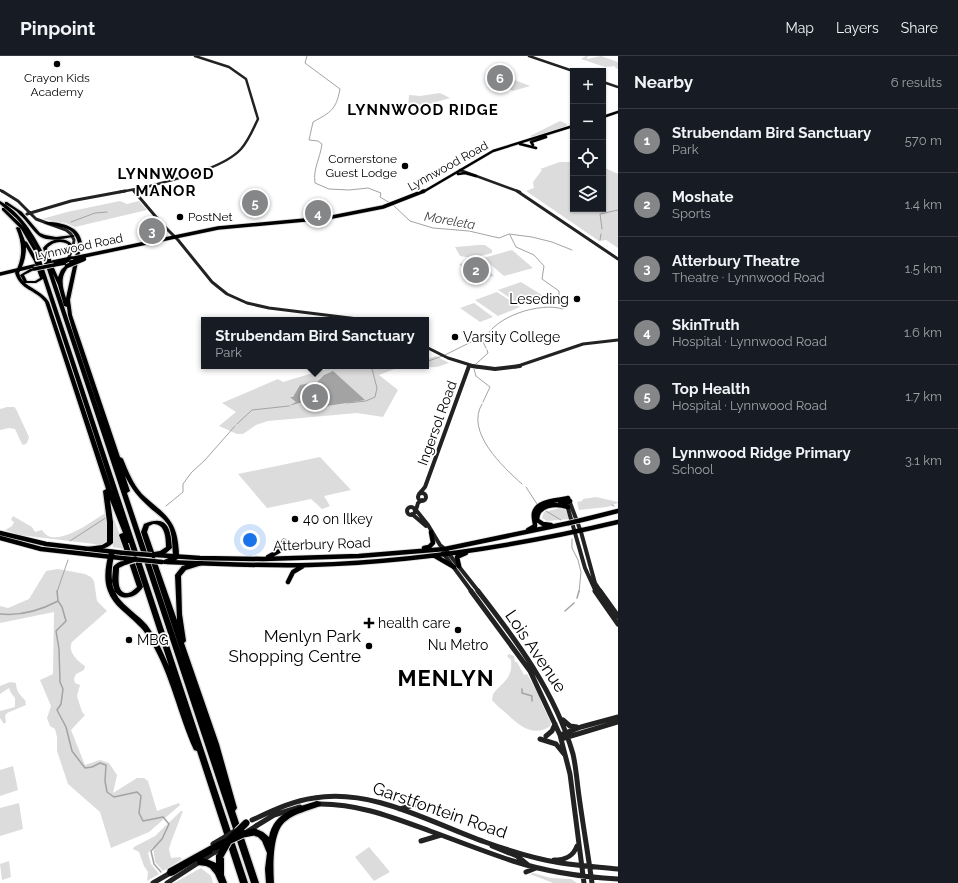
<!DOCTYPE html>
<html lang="en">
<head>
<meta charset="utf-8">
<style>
  :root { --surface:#171b24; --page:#20242c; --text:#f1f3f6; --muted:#9ea1a6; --line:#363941; --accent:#858687 }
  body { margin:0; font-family:Raleway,sans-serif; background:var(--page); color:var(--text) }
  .controls { position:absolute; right:12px; top:12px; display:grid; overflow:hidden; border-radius:0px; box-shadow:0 1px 3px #0004 }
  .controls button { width:36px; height:36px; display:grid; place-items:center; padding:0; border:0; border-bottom:1px solid var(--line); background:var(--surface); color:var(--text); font:20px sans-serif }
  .you { position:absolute; left:250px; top:484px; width:14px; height:14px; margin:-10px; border:3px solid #fff; border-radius:50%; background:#1a73e8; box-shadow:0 0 0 6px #1a73e833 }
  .badge { display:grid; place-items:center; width:26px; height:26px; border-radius:50%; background:var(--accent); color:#fff; font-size:13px; font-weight:700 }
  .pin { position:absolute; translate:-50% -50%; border:2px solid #fff; box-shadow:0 1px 4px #0006 }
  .popup { position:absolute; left:201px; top:261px; width:228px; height:52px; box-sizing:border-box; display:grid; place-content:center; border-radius:0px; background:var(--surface); filter:drop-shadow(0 1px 3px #0005); font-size:13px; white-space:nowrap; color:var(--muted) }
  .popup b { font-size:15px; color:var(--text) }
  .popup::after { content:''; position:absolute; left:50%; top:100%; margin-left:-8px; border:8px solid transparent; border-top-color:var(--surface) }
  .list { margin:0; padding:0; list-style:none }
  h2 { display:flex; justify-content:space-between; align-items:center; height:52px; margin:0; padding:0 16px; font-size:17px }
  h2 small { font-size:13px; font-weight:400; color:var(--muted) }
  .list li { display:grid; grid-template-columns:26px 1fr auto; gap:12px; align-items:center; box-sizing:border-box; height:64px; padding:0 16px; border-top:1px solid var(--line) }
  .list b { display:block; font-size:15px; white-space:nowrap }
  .list p { margin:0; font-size:13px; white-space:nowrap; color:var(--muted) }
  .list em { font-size:13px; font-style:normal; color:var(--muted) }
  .icon { flex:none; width:22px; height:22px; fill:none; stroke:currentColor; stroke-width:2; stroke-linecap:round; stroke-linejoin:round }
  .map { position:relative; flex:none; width:618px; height:827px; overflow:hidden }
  header { display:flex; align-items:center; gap:24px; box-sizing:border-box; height:56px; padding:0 20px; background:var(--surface); border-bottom:1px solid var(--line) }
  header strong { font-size:19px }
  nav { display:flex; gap:22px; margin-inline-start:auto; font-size:14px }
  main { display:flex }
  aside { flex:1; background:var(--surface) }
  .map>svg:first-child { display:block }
</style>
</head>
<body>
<header>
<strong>Pinpoint</strong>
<nav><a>Map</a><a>Layers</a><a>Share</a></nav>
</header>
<main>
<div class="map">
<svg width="618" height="827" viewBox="0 0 618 827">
  <rect width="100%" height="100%" fill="#fff"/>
  <path fill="#dcdcdc" d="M586 0H589L587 1V3L601 0 618 6V13L614 11 616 10 605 11 581 3Z
    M512 23 530 30 513 35 492 26 499 27Z
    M440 37 450 42 408 54 409 39 420 40Z
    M560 65 567 68V70L532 81 530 80Z
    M560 106H573V153H603V111L618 118V192L606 184 599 185 526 135 534 132 533 126 542 114 540 113Z
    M120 145 127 148 139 145 147 154 75 171 66 167 42 163 67 156Z
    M479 189H485L492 194V197L473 202 460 200 455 191Z
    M512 194 533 212 504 220 483 202Z
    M479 204 494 220 474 224 459 208Z
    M521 226 545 241 522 250 498 234Z
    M497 236 520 251 498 260 475 244Z
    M474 247 493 261 480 266 460 252Z
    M436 300 449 307 437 311 397 312 379 319 398 334 383 361 357 357 268 365 256 369 243 378H237L219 370 236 356 222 347 278 323 283 326 326 313 323 310H353L356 312 360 310H426V303Z
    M7 351H14L16 353 29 381 27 387 24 389 22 388 15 373 9 372 0 374V353Z
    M320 401 351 434 324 440 330 450 322 453 311 443 267 452 238 418Z
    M596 441 618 446V447L607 451 579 454 577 446 582 445 583 443Z
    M564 451 570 463 547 465 542 462 544 456Z
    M107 456 109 485 103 489 19 479 5 474 12 470 14 466 11 464 13 460 32 471 35 476 42 474C54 495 92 465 107 456Z
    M112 463H114L125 493 113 491Z
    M58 513 85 518 91 521 94 525 97 545 107 555 72 586C67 596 78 605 85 610L84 614 76 618 74 623 75 627 80 629 77 640 82 656 85 659 71 674 85 709 100 704 109 707 117 719 113 737 137 722H144L148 725 157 755 179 747 180 749 149 776 111 792 100 756 68 728 57 695V681L55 673 50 670 47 662 51 650 40 624 53 618 54 556 0 567V550L8 552 29 543 46 515Z
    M509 598 514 600 515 606H517L524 619 527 618 539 639 541 646 551 667 550 670C534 682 518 669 506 657 501 653 496 649 492 644L493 638C503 625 513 623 511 604L507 600Z
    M10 626 16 627C16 635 20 639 25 644L26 649 7 657 5 660 6 666 4 668 0 662V655L15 651V642L11 637 9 632 0 638V630Z
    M13 710 18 734 0 740V714Z
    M19 747 23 773 0 780V752Z
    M181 755H183L171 786 169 793 171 802 180 801 182 803 163 815 155 806 153 791 148 797 151 808 159 818 147 825 148 816 144 810 139 796 133 793 134 791 155 780Z
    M369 791 390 816 374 825 355 801Z
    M9 805 11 821 2 824 0 808Z
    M201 812 211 820 213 827H174Z
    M533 817 551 822 571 823 577 827H553L530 818Z"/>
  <path fill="#a3a3a3" d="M333 315 365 344 327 350H312C304 344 296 348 289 350L296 346 290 341H293L300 329 317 326 324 319Z"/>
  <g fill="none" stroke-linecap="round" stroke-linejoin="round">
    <path stroke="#a3a3a3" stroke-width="1" d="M307 0 305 7 340 33C336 54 331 56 313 66L309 84 318 85 322 88C320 103 313 112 315 127L329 133 349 134 368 132 381 137 380 141 390 147
      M393 149 410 165 433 172 469 175 499 182 509 178 532 181 552 186 572 194
      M71 166 95 157 107 156
      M602 173 600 158 618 154
      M600 184 601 178
      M482 284 486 292
      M445 299 471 286 485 283C495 260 540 246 563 253L566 251 559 243V235L542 223 544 210 534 199 516 191 510 179
      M426 306 442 300
      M476 308 488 297 487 294
      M474 313 476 320 490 331 483 346
      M347 347 366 345 375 341 377 332 372 313
      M482 348C465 376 503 411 522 428
      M237 368 252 354 289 350
      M526 431 537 448
      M612 449 614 450
      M166 450 183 436V428L191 417 205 404 235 370
      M546 455 561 464
      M572 483V492L578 504 581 516 579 536
      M70 485 107 461
      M57 536 68 504"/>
    <path stroke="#a3a3a3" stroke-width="1.5" d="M577 542 579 535
      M58 545 62 551 66 565 56 575 59 593 60 626 63 633 61 648 57 654 66 671 72 695 85 712 92 711 100 707 106 709 105 725 107 736 114 741 137 736 141 740 139 757 143 765 163 761 169 768 162 783 151 795 154 808 161 816
      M565 555 574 547
      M0 558C20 560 41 554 58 545L57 535
      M522 633V637L532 640V645"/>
    <defs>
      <path id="primary-far2" d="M603 61 618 56
        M520 88 536 92
        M533 89 531 86 546 81
        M458 118 465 117 476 120
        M423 136 493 95 573 70"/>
      <path id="primary-far1" d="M84 200 218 172 327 162 383 151 424 135
        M53 206 72 202
        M54 209 71 206
        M0 218 34 210"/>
      <path id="primary" d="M560 448 570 445
        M586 463 618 455
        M551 469 543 468 537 464C537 448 556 447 568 451
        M528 474 535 470C535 466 533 461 534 457 537 444 558 445 568 442
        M0 477 46 488 124 497
        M0 482 41 493 121 502
        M424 492 429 491 433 487 431 476
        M156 499 200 502 263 503 359 500 445 493 569 467
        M435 500 454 511
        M268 501 279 495 284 485
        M167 506C214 508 262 510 309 509 414 506 517 490 618 466
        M459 510 457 501 466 497
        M288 526 293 516 303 510"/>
      <path id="highway" d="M0 145C22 157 37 183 47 205L43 192C50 183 63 180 72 188L71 196 69 197 67 196 68 188C60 184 53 186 47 192L54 212 58 221 61 214 66 209H68L69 210C60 221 62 229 66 242L78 187C73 167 57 173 44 167 52 164 71 169 77 176 80 179 81 183 82 187L70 244 72 259 120 401 122 402 123 403C128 415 133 428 142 438 154 450 171 459 176 477 178 484 179 493 179 501L178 503 168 508H164L163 506 164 504 173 500C172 490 173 479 168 469 163 461 154 456 148 450 138 441 131 432 125 420L130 435 127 437 183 603 141 476 144 468C167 458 171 472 172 492L164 499 155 501 177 564 175 519 182 510 200 505H202L203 507 202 509 186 514 181 520 182 558 186 585 184 587 219 688 237 752 235 755 259 827H251L47 213 37 193 26 174 38 195 248 827H240L197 695 194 694C178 659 171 620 151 586 147 580 144 574 138 569 128 558 113 550 108 535 103 523 106 508 109 496L110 494H114L115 496C110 515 109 534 124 548 131 555 140 561 147 569 156 581 163 596 169 610L129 487H128L143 531C136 543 118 547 113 531 111 524 113 517 113 511 116 507 122 504 128 504L119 479 120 478 123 477 110 444 113 466V487C106 494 97 494 87 495H85L84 493 85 491H87L102 489 107 486V466L103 435 106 433 45 246C35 233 21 235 15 217 23 202 23 188 16 172L17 171 20 172 25 185 27 186 36 201 34 195 21 173 2 154V152H4L23 170 16 162 0 148ZM26 191 34 205 40 222 35 225H27L24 219 34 214V213H30L20 219 24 226 21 222 19 217C24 208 26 200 26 191ZM53 218 58 229 64 250 67 251 68 259 73 276 103 366ZM43 223 113 437 49 246C42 236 34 234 25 227H36ZM153 468C165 467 166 482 166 491L160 495 154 496 147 476 149 470ZM129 507 137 531C134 534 130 538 125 537 116 534 119 519 119 512Z
        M5 146H7L22 156 40 177 45 179 56 181 73 179 75 180 73 181C62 183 46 187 37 178 31 172 26 164 20 159 16 154 10 151 5 148Z
        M317 745 320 746 321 748 320 750C308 755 295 757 286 765 272 775 273 811 274 827H266L265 813 267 797 262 785 258 781 251 779 250 776 251 773 254 772 263 776 269 781C274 756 295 752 317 745Z
        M215 787 218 788 219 791 218 794 203 802 209 804 216 807V800L217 797 220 796 223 797 224 800V819L227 827H219L215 818 210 812 206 810 198 809 197 805 174 819 171 820 168 819 167 816 168 813Z"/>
    </defs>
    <use href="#primary-far2" stroke="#dbdbdb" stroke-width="3.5"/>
    <use href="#primary-far1" stroke="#dbdbdb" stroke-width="5"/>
    <use href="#primary" stroke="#dbdbdb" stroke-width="6"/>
    <use href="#highway" stroke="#dbdbdb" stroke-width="2.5"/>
    <path stroke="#222" stroke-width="2.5" d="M529 0 573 15
      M603 26 618 31
      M460 114 520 136
      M0 134 3 136
      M136 134C165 125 221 115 241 93 249 84 253 73 258 63L246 23 229 11 195 0
      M120 136 136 133"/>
    <path stroke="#222" stroke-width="3" d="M2 135 18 145 36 163 66 174 71 178 74 184 73 192 68 203
      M134 135 162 168 178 184 212 226 227 238 247 247 269 252 366 264
      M517 135 618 203
      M27 158 71 145 125 135
      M426 291 448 302 477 311
      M515 311 583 288 618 284"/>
    <path stroke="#222" stroke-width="4" d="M472 310 495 313 520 310
      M418 441a4 4 0 1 1 8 0a4 4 0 1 1-8 0Z
      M419 438 425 431 469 310
      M569 444 581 476 595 527 601 536
      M567 449 585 512 596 536
      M407 455a4 4 0 1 1 8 0a4 4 0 1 1-8 0Z
      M416 454 428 469 440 489 445 493 479 536
      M416 454 418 447 422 444
      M412 458 426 470
      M443 497 472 536"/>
    <path stroke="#222" stroke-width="5" d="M471 535 530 615 560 679 570 718 584 827
      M478 535C517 585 555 636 573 698 576 711 577 726 579 740 583 769 588 798 592 827
      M595 535 618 568
      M600 535 618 560
      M563 664 570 670 577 671
      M560 679 581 671 618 661
      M546 680 552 675 555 668
      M540 683 556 688 564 698
      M561 683 618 666
      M316 748C357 747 392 761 430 775 458 785 485 796 513 805 547 816 582 821 618 823
      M400 753 420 747
      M252 764C272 755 292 745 314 742 373 732 431 767 485 786 510 795 535 803 561 807 580 810 599 811 618 813
      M256 770 274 759 300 751
      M421 785 441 779
      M492 790 517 800 528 809
      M554 804C565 804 573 801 577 790
      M526 816 536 812
      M153 827 172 816
      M167 827 215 796"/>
    <use href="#primary-far2" stroke="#000" stroke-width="2.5"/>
    <use href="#primary-far1" stroke="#000" stroke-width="3.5"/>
    <use href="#primary" stroke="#000" stroke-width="4.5"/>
    <use href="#highway" fill="#000" fill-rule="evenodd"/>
    <defs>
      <path id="primary-bridge-far1" d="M74 202 84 200
        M71 206 79 204
        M34 213 54 209"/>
      <path id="primary-bridge" d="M569 467 586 463
        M124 497 152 499
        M121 502 162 506"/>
      <path id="highway-bridge-far2" d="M67 210 84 203"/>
      <path id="highway-bridge-far1" d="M126 506 135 503"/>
      <path id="highway-bridge" d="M215 791 243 778 254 776
        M220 800 229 784 246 767"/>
    </defs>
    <use href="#primary-bridge-far1" stroke="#dbdbdb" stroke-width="5" stroke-linecap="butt"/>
    <use href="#primary-bridge" stroke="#dbdbdb" stroke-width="6" stroke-linecap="butt"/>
    <use href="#highway-bridge-far2" stroke="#dbdbdb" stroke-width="6" stroke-linecap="butt"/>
    <use href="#highway-bridge-far1" stroke="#dbdbdb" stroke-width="8" stroke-linecap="butt"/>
    <use href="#highway-bridge" stroke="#dbdbdb" stroke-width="9" stroke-linecap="butt"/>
    <path stroke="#222" stroke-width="5" d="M248 775 256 770
      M213 788 235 775
      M215 796 223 791"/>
    <use href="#primary-bridge-far1" stroke="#000" stroke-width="3.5"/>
    <use href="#primary-bridge" stroke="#000" stroke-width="4.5"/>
    <use href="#highway-bridge-far2" stroke="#000" stroke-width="4.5"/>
    <use href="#highway-bridge-far1" stroke="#000" stroke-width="5.5"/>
    <use href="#highway-bridge" stroke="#000" stroke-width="7"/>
  </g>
  <g fill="#000" stroke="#fff" stroke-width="1.5">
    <circle cx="57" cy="8" r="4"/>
    <circle cx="405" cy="110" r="4"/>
    <circle cx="180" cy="161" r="4"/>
    <circle cx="577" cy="243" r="4"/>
    <circle cx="455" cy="281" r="4"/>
    <circle cx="295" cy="463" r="4"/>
    <path d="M367 561h4v4h4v4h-4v4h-4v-4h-4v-4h4z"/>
    <circle cx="458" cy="574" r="4"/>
    <circle cx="129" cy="584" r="4"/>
    <circle cx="369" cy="590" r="4"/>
  </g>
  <g text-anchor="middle" stroke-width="3.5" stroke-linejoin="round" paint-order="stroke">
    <g font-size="12" fill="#000" stroke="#fff">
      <text x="57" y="26">Crayon Kids<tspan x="57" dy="14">Academy</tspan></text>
      <text x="397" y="107" text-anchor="end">Cornerstone<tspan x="397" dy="14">Guest Lodge</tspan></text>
      <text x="188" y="165" text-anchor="start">PostNet</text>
    </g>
    <g font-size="12" fill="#000" stroke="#fff">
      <text transform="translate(448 110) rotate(-29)" y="4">Lynnwood Road</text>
      <text transform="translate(79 191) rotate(-12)" y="4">Lynnwood Road</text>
    </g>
    <g font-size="13" font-style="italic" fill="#444" stroke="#fff">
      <text transform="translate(450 164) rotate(10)" y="5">Moreleta</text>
    </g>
    <g font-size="14" fill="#000" stroke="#fff" text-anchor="start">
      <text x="569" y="248" text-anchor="end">Leseding</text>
      <text x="463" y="286">Varsity College</text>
      <text x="303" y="468">40 on Ilkey</text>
      <text x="378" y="572">health care</text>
      <text x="137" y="589">MBG</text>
      <text x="458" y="594" text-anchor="middle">Nu Metro</text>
    </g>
    <g font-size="14" fill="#000" stroke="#fff">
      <text transform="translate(437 367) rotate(-70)" y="5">Ingersol Road</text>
      <text transform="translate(322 488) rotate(-2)" y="5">Atterbury Road</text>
    </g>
    <g font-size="15" font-weight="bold" letter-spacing="1" fill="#000" stroke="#fff">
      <text x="423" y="59">LYNNWOOD RIDGE</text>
      <text x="166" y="123">LYNNWOOD<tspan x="166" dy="17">MANOR</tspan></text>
    </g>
    <g font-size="17" fill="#000" stroke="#fff" text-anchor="end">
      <text x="361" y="586">Menlyn Park<tspan x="361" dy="20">Shopping Centre</tspan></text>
    </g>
    <g font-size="17" fill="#000" stroke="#fff">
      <text transform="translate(536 595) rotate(56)" y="6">Lois Avenue</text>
      <text transform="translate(440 754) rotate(19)" y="6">Garstfontein Road</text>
    </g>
    <g font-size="22" font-weight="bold" letter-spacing="1" fill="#000" stroke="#fff">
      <text x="446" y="630">MENLYN</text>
    </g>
  </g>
</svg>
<div class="controls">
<button>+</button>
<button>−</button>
<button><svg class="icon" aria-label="locate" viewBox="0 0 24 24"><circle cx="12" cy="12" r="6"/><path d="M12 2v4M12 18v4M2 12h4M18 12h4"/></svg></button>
<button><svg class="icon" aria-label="layers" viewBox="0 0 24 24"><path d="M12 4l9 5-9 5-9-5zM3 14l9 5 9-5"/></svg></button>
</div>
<div class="you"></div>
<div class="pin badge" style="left:315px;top:341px">1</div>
<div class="popup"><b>Strubendam Bird Sanctuary</b>Park</div>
<div class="pin badge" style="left:476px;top:214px">2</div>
<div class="pin badge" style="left:152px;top:175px">3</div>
<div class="pin badge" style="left:318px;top:157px">4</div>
<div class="pin badge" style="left:255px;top:147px">5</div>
<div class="pin badge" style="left:500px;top:22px">6</div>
</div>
<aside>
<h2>Nearby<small>6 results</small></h2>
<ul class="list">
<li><span class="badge">1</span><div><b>Strubendam Bird Sanctuary</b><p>Park</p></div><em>570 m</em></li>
<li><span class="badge">2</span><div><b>Moshate</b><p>Sports</p></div><em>1.4 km</em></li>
<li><span class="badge">3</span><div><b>Atterbury Theatre</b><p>Theatre · Lynnwood Road</p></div><em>1.5 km</em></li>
<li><span class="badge">4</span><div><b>SkinTruth</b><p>Hospital · Lynnwood Road</p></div><em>1.6 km</em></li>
<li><span class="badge">5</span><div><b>Top Health</b><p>Hospital · Lynnwood Road</p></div><em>1.7 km</em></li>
<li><span class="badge">6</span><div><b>Lynnwood Ridge Primary</b><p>School</p></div><em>3.1 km</em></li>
</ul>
</aside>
</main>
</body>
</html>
